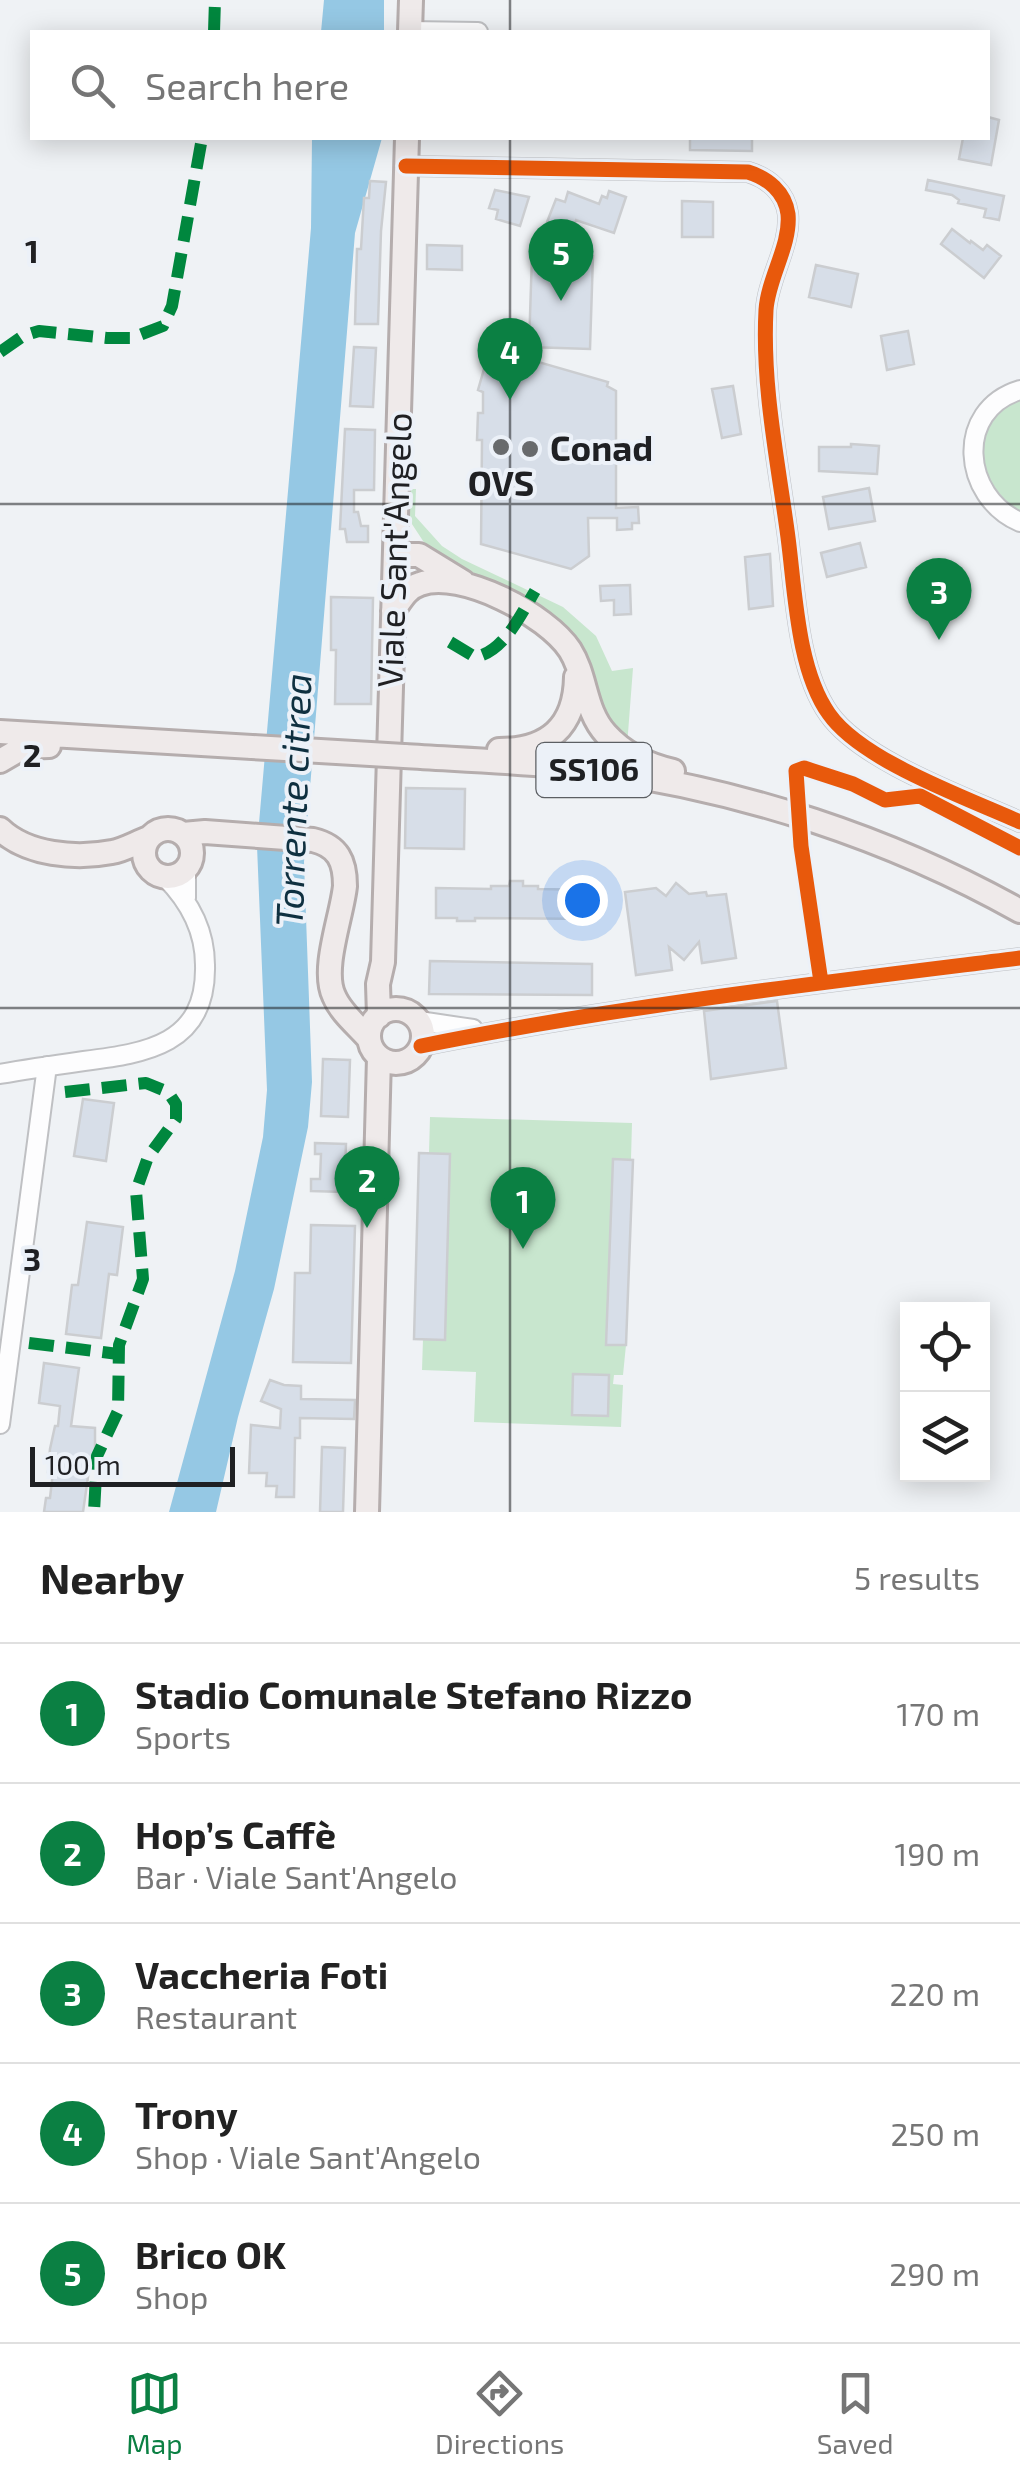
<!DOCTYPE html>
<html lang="en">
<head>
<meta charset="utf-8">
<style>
  :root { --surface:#fff; --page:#f6f6f6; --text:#222; --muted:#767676; --line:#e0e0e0; --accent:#0b8043 }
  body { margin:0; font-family:"Exo 2",sans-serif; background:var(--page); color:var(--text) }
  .controls { position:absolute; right:30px; bottom:30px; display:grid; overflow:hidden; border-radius:0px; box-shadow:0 5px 25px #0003 }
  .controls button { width:90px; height:90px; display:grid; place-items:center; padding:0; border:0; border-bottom:2px solid var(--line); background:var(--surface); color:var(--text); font:50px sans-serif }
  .scale { position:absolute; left:30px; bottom:25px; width:205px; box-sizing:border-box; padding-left:10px; border:5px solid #1f2023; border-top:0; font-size:28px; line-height:35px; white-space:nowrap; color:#1f2023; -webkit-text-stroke:8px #ecf1f8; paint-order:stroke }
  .you { position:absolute; left:582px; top:900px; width:35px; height:35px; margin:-25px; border:8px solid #fff; border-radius:50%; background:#1a73e8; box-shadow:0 0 0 15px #1a73e833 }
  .badge { display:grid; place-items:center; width:65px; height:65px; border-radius:50%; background:var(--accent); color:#fff; font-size:32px; font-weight:700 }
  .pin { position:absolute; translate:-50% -82px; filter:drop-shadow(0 2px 5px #0008) }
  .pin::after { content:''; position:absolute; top:52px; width:35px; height:30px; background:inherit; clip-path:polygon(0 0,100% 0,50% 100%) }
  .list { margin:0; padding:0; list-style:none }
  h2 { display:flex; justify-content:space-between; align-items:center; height:130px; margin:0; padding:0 40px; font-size:42px }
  h2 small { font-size:32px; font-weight:400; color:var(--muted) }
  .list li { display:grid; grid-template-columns:65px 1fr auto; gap:30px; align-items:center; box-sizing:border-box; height:140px; padding:0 40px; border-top:2px solid var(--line) }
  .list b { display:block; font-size:38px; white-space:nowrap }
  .list p { margin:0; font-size:32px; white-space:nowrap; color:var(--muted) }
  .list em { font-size:32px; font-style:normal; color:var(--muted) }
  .icon { flex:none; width:55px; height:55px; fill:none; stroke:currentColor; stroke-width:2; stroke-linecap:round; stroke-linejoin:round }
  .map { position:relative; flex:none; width:1020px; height:1512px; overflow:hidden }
  .search { position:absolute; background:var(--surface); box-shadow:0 5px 25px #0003; left:30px; right:30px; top:30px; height:110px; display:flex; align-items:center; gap:25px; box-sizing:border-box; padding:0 35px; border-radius:0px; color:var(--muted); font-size:38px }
  .sheet { height:830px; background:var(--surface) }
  nav { display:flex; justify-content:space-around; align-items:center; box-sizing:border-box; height:140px; border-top:2px solid var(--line); background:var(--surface); font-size:28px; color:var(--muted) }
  nav a { display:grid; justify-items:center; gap:5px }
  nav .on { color:var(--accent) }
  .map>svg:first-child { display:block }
</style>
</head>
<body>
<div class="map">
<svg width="1020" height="1512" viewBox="0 0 1020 1512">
  <rect width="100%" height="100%" fill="#eff2f5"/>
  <path fill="#c8e6ce" d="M1020 398V512C977 484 963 421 1020 398Z
    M406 489H416L415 516 442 546 462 559 563 607 596 636 612 671 633 668 627 746 608 730 585 666 429 550 406 515Z
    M430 1117 632 1123 631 1159 633 1160 626 1345 623 1375H614L613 1384 623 1385 621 1427 474 1422 476 1372 422 1370 423 1339H414L419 1153H429Z"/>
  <path fill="#95c8e4" d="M324 0H384V32H321Z
    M312 138H382L355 233 304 862 312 1082 308 1127 274 1289 238 1417 216 1512H169L235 1271 263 1137 267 1090 257 846 311 228Z"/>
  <path fill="#d7dee8" stroke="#cbcdd0" stroke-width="2.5" d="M988 117 999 120 991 165 959 159 963 138H988Z
    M690 138H752V151L690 150Z
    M928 180 1004 196 999 220 984 217 986 209 958 203 959 200 952 195 926 190Z
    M370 181 386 182 381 231 378 324H355L357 249H361L364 198H369Z
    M495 190 529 197 520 226 496 219 498 210 489 208Z
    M609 191 626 197 614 233 576 220 572 231 547 222 556 199 565 202 568 192 599 204 602 196 607 198Z
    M682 201 713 202V237H682Z
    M952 229 970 243 971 241 983 250 987 245 1001 256 984 278 941 244Z
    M427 245 462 246V270L427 269Z
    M532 254 593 256 590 349 529 347Z
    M816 265 858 274 851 307 809 297Z
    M908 331 914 364 887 370 881 336Z
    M354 347 376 348 373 407 350 406Z
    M490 348 608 382 607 386 616 391V508L638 507 639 523H632V529L617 530V518H588L589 556 571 569 481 544 482 440H477L478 413H483V392L478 390Z
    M733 386 741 434 722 438 712 389Z
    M345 429 375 430 374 490H354V512H358L361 526H368V542H347L345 529H340Z
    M851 444 879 446 877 474 819 471V447H851Z
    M869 488 875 521 829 529 823 497Z
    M860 543 866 567 827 577 821 553Z
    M770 554 773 606 749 609 745 557Z
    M630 585 631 614 614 615V600L601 601 600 586Z
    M331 597 373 598 371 704H335L336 650H331Z
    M406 788 465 789 464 849 405 848Z
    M510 881H523V886H538V889L596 890V919L475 918V921H457V918H436V888L491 889V886H509Z
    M676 883 689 894 706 892 707 896 726 894 736 958 702 963 699 942 684 960 669 947 672 970 636 975 625 892 656 888 666 896Z
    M430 961 592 964V995L429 994Z
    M777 1001 786 1068 711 1079 704 1011Z
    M323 1059 350 1060 348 1117 321 1116Z
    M83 1099 114 1103 106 1161 74 1156Z
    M315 1143 346 1144 344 1192 311 1191V1179H320L321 1154H315Z
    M419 1153 450 1154 445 1340 414 1339Z
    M613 1159 633 1160 626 1345H606Z
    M87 1222 123 1227 117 1275 109 1274 101 1338 66 1334 72 1285H78Z
    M311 1225 355 1226 351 1363 293 1362 295 1273H310Z
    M44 1363 79 1368 71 1426 95 1428V1464L90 1463 83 1512H44L46 1498H50L53 1472H48L50 1449 55 1426H58L60 1406 39 1403Z
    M573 1374 609 1375 608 1416 572 1415Z
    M270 1380 284 1385 301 1386V1399L355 1400 354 1419 300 1418V1438H295L294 1497H276L277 1486H266L267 1473H249L251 1425 280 1428 281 1409 261 1401Z
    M322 1447 345 1448 343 1512H320Z"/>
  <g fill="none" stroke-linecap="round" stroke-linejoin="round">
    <defs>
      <path id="minor" d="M410 31 478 32
        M406 166 748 172C768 178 785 192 788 214 791 245 768 278 766 310 762 384 777 457 787 530 795 585 796 668 829 714 862 761 967 798 1020 822
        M1020 390C954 410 962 497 1020 522
        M186 868V898
        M419 1021 473 1029
        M421 1046C619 1006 820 983 1020 958
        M0 1074C28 1069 56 1065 84 1061 146 1053 207 1045 205 965 205 929 189 901 165 877
        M0 1424 47 1066"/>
      <path id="major" d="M410 32 411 0
        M395 555H419L463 582
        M393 611C401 600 407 588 420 584 461 569 547 615 570 650 587 677 584 710 606 734 624 754 647 765 673 771
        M0 732 252 747
        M499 750C548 750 575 727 576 677
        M404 756C468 760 531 762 595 770 742 790 890 838 1020 911
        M0 761 24 747 49 746
        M144 853a24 24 0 1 1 48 0a24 24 0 1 1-48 0Z
        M0 829C27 855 76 859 112 852 124 850 137 842 149 838
        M183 834 205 832 313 840C338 846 345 861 345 886 342 916 321 969 334 996 341 1013 358 1026 369 1039
        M369 1036a27 27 0 1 1 54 0a27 27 0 1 1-54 0Z
        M379 1016 378 984 383 962 407 138
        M367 1512 379 1057"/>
    </defs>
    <use href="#minor" stroke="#bfc0c3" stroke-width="22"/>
    <use href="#major" stroke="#b5adad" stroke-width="28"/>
    <use href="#minor" stroke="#fdfdfe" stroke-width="18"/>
    <use href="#major" stroke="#efeaea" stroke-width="22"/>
    <defs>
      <path id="major-bridge" d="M252 747 404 756"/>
    </defs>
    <use href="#major-bridge" stroke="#b5adad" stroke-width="28" stroke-linecap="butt"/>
    <use href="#major-bridge" stroke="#efeaea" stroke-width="22"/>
    <path stroke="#00873e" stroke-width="12" stroke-dasharray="25 12" stroke-linecap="butt" d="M214 32 215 0
      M0 352 23 336 39 331 107 338H132L163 326 172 306 202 138
      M450 642 475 657C504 652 521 614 535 591
      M65 1092 146 1083 168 1092 176 1104V1119L148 1157 136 1191 143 1279 119 1345 118 1411 97 1456 94 1512
      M29 1343 118 1354"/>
    <defs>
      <path id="cycleway" d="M406 166 748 172C768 178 785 192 788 214 791 245 768 278 766 310 762 384 777 457 787 530 795 585 796 668 829 714 862 761 967 798 1020 822
        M821 982 801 846 796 771 804 768 853 784 885 800 920 796 1020 848
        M421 1046C619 1006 820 983 1020 958"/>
    </defs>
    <use href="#cycleway" stroke="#ecf1f8" stroke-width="21"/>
    <use href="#cycleway" stroke="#e8590c" stroke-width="15"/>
  </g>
  <path fill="none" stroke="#1f2023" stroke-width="2.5" stroke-opacity="0.55" d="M510 0V32M510 138V1512M0 504H1020M0 1008H1020"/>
  <g fill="#686a6c" stroke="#ecf1f8" stroke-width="4">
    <circle cx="501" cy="447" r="10"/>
    <circle cx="530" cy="449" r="10"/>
  </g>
  <g text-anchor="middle" stroke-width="8" stroke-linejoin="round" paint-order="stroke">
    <rect fill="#ecf1f8" stroke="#5c5f63" stroke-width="2.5" x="536.5" y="743" width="115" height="54" rx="8"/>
    <g font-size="32" font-weight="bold" fill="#1f2023">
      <text x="594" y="781">SS106</text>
    </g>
    <g font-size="35" font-weight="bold" fill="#1f2023" stroke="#ecf1f8" text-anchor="start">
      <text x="550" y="461">Conad</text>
      <text x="501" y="496" text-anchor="middle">OVS</text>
    </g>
    <g font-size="35" fill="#1f2023" stroke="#ecf1f8">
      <text transform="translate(395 550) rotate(-88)" y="12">Viale Sant'Angelo</text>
    </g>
    <g font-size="38" font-style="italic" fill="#0f3040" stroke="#ecf1f8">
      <text transform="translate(294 800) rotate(-88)" y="13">Torrente citrea</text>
    </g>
  </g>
  <g font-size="32" text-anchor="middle" font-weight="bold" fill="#1f2023" stroke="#ecf1f8" stroke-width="8" stroke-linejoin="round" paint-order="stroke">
    <text x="32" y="263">1</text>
    <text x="32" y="767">2</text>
    <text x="32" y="1271">3</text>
  </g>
</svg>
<div class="controls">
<button><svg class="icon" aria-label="locate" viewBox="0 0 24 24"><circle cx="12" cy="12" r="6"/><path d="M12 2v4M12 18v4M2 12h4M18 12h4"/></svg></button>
<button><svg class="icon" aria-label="layers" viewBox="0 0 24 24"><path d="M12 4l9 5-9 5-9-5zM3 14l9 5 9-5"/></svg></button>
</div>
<div class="scale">100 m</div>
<div class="you"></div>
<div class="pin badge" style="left:523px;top:1249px">1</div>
<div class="pin badge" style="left:367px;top:1228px">2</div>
<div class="pin badge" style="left:939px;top:640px">3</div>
<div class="pin badge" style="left:510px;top:400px">4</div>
<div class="pin badge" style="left:561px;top:301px">5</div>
<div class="search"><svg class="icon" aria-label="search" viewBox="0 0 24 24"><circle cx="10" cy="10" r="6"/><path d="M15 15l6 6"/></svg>Search here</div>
</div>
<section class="sheet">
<h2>Nearby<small>5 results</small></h2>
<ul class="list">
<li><span class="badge">1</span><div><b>Stadio Comunale Stefano Rizzo</b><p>Sports</p></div><em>170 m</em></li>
<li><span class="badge">2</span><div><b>Hop’s Caffè</b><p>Bar · Viale Sant'Angelo</p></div><em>190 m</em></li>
<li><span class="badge">3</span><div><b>Vaccheria Foti</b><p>Restaurant</p></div><em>220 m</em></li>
<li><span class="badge">4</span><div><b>Trony</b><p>Shop · Viale Sant'Angelo</p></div><em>250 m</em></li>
<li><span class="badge">5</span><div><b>Brico OK</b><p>Shop</p></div><em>290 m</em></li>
</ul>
</section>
<nav>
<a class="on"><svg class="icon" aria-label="map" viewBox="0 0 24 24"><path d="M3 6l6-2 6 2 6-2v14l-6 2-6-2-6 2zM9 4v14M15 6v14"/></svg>Map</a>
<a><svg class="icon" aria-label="directions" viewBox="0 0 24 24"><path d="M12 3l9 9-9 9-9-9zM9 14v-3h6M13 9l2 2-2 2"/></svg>Directions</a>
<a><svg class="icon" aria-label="saved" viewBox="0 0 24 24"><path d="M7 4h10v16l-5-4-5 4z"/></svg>Saved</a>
</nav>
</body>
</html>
